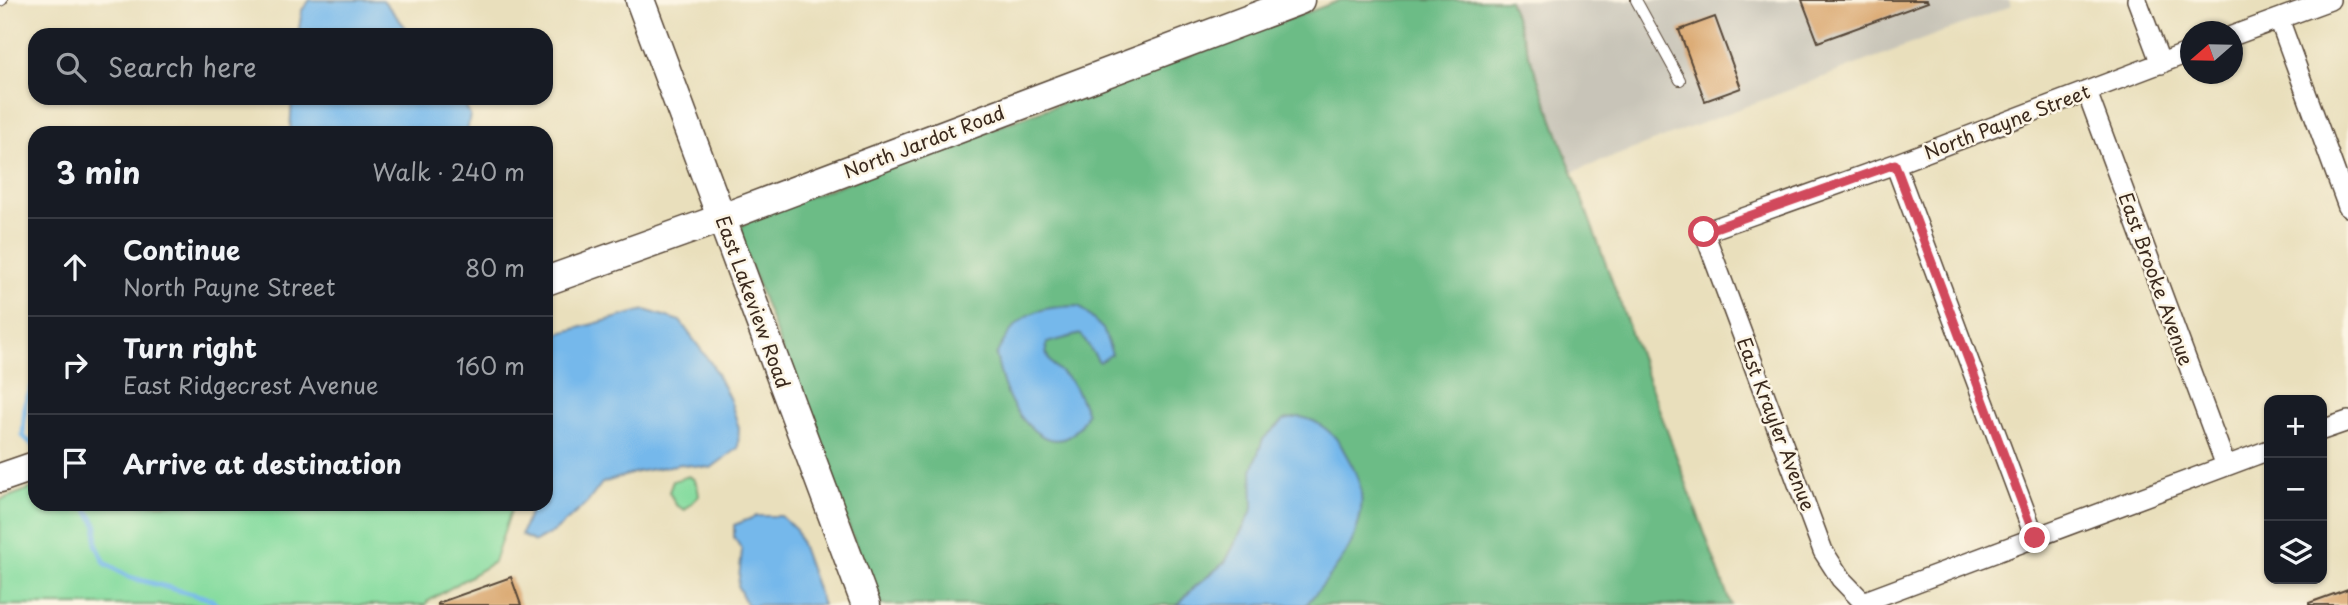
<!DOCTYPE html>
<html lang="en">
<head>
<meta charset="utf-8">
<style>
  :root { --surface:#171b24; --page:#20242c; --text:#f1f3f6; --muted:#9ea1a6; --line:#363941 }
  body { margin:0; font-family:"Playpen Sans",sans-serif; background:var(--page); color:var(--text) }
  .controls { position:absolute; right:21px; bottom:21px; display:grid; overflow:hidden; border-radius:14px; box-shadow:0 2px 5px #0004 }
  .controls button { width:63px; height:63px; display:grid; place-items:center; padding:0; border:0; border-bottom:2px solid var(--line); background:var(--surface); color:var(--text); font:35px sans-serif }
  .compass { position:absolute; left:2180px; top:21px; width:63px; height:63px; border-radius:50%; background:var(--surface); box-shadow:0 2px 5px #0004; rotate:250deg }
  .stop { position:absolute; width:21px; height:21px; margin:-16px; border:5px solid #d1495b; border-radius:50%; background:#fff }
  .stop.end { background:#d1495b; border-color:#fff; box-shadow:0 2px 7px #0008 }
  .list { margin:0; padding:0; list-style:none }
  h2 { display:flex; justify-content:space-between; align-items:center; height:91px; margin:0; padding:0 28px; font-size:30px }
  h2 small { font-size:23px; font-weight:400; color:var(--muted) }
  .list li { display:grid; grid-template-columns:46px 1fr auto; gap:21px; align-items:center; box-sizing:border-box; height:98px; padding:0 28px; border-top:2px solid var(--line) }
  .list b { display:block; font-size:26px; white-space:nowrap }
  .list p { margin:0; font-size:23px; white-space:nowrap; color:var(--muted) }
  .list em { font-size:23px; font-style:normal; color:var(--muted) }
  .icon { flex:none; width:38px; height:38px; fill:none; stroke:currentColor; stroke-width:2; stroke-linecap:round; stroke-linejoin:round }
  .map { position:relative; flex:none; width:2348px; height:605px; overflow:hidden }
  .search { position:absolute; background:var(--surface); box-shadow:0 2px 5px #0004; left:28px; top:28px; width:525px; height:77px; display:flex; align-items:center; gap:18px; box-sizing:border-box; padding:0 24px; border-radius:21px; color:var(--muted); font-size:26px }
  .panel { position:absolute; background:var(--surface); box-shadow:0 2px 5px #0004; left:28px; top:126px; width:525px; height:385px; border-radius:21px }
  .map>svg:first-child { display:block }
</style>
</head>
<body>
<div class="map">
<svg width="2348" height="605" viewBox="0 0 2348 605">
  <rect width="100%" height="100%" fill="#fcf5e5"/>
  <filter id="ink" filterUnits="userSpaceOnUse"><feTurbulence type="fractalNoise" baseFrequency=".0143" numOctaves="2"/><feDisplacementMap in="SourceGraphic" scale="14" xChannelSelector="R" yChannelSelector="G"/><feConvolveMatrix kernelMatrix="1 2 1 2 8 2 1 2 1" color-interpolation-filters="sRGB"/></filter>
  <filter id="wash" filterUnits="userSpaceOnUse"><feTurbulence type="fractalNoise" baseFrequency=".00686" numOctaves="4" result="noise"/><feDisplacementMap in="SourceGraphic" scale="28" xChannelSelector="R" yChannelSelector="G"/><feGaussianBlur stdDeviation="1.57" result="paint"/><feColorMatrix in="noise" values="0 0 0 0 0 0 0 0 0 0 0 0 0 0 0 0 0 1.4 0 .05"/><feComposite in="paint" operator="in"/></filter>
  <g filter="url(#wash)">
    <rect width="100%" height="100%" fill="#e9dfbc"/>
    <path fill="#c8c4b8" d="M1509 0H2009L2011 6 1573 172Z"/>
    <path fill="#85dc9f" stroke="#60835e" stroke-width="2" d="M689 476C697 480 698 488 699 496L685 510 676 505 669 492 673 481Z
      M35 487V504H513L494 562 427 602 426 605H0V500Z"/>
    <path fill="#6cbc86" stroke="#547352" stroke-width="2" d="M1341 0H1509L1731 605H878L744 248 741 227 754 217Z"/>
    <path fill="#75b8eb" stroke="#587184" stroke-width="2" d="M310 0H383L412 35H298L302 10Z
      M292 98H461L470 115 467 133H290Z
      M1079 306 1103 329 1112 354 1099 362 1081 334 1047 343C1041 362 1062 370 1072 383 1078 392 1082 403 1087 413 1067 457 1036 441 1014 407 1004 391 1000 373 996 355 1017 314 1033 307 1079 306Z
      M645 310 680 321 713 366 730 400 739 428 738 448 711 468 681 464 637 472 602 483 587 503 555 531 535 542 521 535 533 504H546V340L560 333Z
      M1299 417C1317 419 1337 435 1344 451 1350 462 1358 474 1360 486 1369 535 1335 570 1306 605H1178L1190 591 1225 562 1253 509 1252 470 1263 439 1284 420Z
      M757 516H781L796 530 823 605H747L738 587 742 550 734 537V525Z"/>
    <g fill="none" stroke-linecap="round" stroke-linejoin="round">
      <path stroke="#75b8eb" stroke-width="5" d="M35 381 25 403 23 436 35 447
        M84 504 97 526 96 544 105 563 129 577 211 599 216 605"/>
    </g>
    <g id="blocks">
      <path fill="#d7a065" d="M1802 0H1927L1928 2 1818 42Z
        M1715 17 1741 88 1705 101 1679 30Z
        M511 577 521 605H438V603Z
        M2348 589V605H2309V603Z"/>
    </g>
  </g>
  <g filter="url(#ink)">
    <use href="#blocks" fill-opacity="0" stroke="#554536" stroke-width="2"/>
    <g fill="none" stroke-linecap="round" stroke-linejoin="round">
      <defs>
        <path id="lane" d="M1636 0 1680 80
          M0 1 2 0"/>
        <path id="street" d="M2137 0 2161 64
          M2279 19 2348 207
          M2232 36 2330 0
          M2087 92 2226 466
          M1895 164 2035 538
          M2322 430 2348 421
          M1863 602 2269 450
          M1866 605 1841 579 1823 551 1704 232 1895 164 2190 52"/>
        <path id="secondary" d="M640 0 866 605
          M546 281 722 218 1300 0
          M0 478 35 466"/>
      </defs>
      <use href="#lane" stroke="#554536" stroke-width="12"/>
      <use href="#street" stroke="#554536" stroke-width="22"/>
      <use href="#secondary" stroke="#554536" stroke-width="31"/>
      <use href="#lane" stroke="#fff" stroke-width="10"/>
      <use href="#street" stroke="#fff" stroke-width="19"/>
      <use href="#secondary" stroke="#fff" stroke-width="28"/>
    </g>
  </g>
  <g fill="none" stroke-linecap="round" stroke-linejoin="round" filter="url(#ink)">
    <path stroke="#d1495b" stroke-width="9" d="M1704 232 1895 164 2035 538"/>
  </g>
  <g text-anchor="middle" stroke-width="5" stroke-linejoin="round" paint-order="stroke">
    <g font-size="19" fill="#3b2a1e" stroke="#fcf5e5">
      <text transform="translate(2007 122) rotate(-21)" y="7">North Payne Street</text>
      <text transform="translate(924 142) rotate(-21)" y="7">North Jardot Road</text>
      <text transform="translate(2156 279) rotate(70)" y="7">East Brooke Avenue</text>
      <text transform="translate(753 302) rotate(70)" y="7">East Lakeview Road</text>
      <text transform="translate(1776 424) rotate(69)" y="7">East Krayler Avenue</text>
    </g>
  </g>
</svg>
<div class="controls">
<button>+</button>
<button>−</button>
<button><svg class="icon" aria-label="layers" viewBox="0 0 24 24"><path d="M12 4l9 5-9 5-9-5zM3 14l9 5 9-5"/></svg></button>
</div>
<svg class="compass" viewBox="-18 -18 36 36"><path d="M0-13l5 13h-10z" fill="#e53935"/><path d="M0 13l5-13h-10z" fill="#9ea1a6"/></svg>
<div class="stop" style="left:1704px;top:232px"></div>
<div class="stop end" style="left:2035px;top:538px"></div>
<div class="search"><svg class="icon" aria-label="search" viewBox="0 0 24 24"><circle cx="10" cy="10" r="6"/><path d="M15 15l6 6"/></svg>Search here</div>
<section class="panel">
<h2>3 min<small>Walk · 240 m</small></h2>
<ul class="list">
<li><svg class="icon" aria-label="ahead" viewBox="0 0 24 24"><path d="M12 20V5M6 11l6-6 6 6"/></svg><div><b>Continue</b><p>North Payne Street</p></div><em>80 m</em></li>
<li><svg class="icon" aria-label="right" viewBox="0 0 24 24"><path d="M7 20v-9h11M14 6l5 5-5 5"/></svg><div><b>Turn right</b><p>East Ridgecrest Avenue</p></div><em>160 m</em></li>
<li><svg class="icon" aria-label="arrive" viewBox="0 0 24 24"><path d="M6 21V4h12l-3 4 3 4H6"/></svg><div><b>Arrive at destination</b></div></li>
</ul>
</section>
</div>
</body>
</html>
